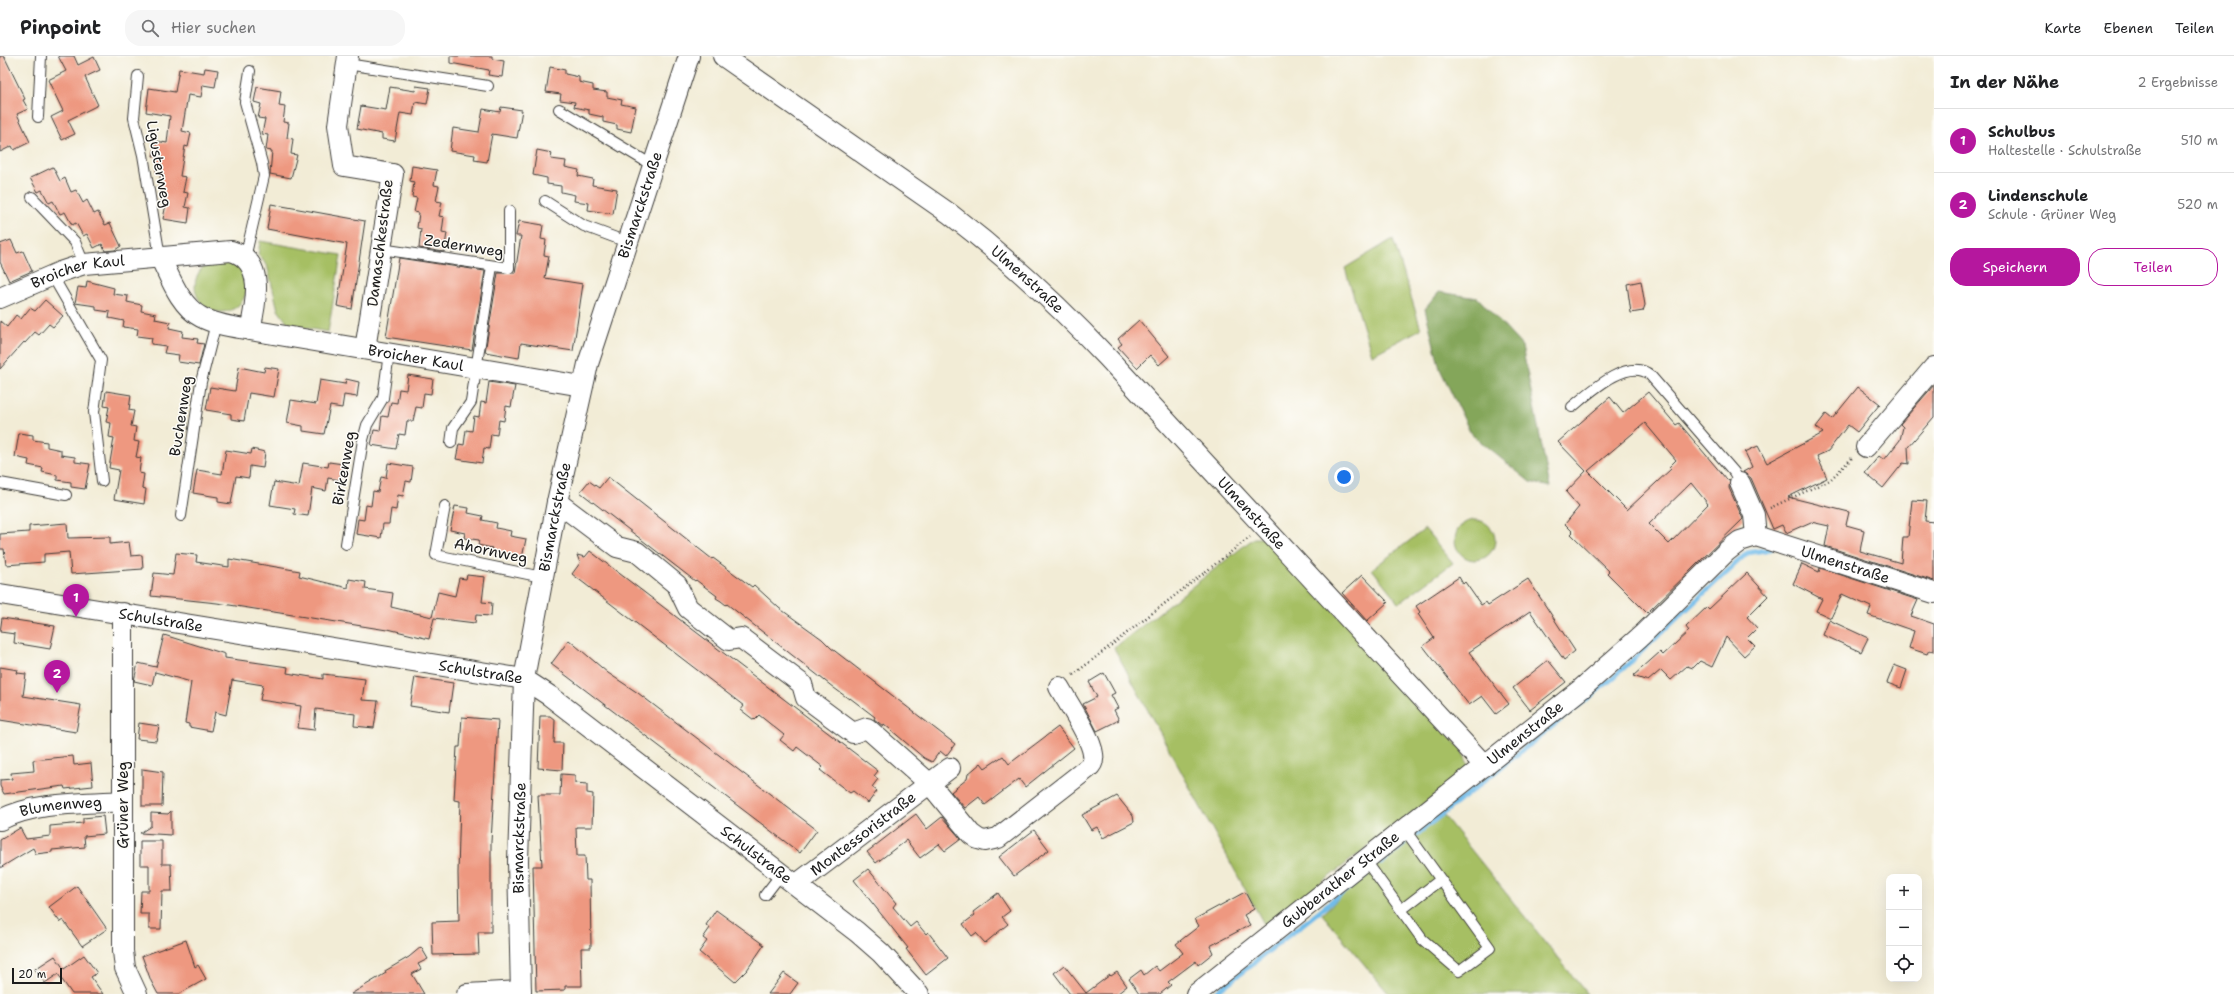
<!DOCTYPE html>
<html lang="de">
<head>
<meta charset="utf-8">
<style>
  :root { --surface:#fff; --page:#f6f6f6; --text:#202124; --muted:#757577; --line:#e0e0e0; --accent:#b5179e }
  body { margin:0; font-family:"Shantell Sans",sans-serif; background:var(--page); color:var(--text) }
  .controls { position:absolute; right:12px; bottom:12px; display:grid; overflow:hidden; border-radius:8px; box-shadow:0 4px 16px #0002 }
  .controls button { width:36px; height:36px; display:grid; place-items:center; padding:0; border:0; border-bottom:1px solid var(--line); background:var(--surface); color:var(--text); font:20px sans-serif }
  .scale { position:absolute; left:12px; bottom:10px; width:50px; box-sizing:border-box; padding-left:4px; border:2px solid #1c1c1c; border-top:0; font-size:11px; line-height:14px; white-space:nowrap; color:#1c1c1c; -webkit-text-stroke:3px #fdfcf7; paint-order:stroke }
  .you { position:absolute; left:1344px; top:421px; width:14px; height:14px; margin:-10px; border:3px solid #fff; border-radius:50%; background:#1a73e8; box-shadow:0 0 0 6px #1a73e833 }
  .badge { display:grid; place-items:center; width:26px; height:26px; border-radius:50%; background:var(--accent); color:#fff; font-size:13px; font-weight:700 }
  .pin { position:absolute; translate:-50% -33px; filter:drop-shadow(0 1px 2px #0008) }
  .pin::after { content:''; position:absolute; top:21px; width:14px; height:12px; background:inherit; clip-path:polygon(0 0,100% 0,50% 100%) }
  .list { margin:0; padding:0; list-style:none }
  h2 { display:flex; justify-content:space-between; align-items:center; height:52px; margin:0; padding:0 16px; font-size:17px }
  h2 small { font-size:13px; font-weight:400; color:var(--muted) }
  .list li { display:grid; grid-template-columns:26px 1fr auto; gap:12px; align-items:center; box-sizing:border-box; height:64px; padding:0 16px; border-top:1px solid var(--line) }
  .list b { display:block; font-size:15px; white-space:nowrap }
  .list p { margin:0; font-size:13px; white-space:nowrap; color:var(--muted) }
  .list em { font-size:13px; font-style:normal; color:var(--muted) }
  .actions { display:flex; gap:8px; padding:12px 16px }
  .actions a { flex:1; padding:9px 0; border:1px solid var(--accent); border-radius:16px; text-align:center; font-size:14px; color:var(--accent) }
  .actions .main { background:var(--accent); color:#fff }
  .icon { flex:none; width:22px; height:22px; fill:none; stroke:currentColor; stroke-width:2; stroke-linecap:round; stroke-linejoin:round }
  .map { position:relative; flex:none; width:1934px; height:938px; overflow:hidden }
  header { display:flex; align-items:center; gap:24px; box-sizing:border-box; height:56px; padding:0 20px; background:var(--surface); border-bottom:1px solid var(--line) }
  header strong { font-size:19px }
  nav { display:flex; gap:22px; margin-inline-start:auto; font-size:14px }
  .search { width:280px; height:36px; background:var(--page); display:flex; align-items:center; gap:10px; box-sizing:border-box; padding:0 14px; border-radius:16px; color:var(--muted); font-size:15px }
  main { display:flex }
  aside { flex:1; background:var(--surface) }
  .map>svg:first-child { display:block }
</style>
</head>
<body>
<header>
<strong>Pinpoint</strong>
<div class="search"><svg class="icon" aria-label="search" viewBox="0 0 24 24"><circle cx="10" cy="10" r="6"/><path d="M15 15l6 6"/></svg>Hier suchen</div>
<nav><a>Karte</a><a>Ebenen</a><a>Teilen</a></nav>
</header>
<main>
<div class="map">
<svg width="1934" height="938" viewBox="0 0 1934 938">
  <rect width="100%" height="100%" fill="#fdfcf7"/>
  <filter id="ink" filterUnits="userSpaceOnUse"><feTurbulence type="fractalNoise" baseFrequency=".025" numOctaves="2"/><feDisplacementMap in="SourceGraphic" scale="8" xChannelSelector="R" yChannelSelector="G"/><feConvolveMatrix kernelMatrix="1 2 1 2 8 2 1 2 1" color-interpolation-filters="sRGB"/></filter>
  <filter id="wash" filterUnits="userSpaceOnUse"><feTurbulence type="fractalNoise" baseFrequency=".012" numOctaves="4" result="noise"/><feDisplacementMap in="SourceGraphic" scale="16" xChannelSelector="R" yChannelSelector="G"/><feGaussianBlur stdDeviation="0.9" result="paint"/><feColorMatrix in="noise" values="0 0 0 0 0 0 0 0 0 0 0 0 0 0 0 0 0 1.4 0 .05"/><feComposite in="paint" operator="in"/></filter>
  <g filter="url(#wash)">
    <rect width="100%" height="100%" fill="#f2ecd6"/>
    <path fill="#a6bf64" stroke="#616e40" d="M1393 183 1421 273 1372 299 1345 212Z
      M260 185 341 199 328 276 295 270 286 265 278 254 267 209 258 199Z
      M195 230a26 26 0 1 1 52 0a26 26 0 1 1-52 0Z
      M1455 484a20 20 0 1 1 40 0a20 20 0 1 1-40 0Z
      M1425 473 1453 507 1399 547 1372 513Z
      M1254 482H1267L1461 693 1469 710 1460 720 1265 870 1114 592Z
      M1440 755 1587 938H1389L1322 858 1371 812Z"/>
    <path fill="#84a65a" stroke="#50613b" d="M1439 236 1478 242 1522 290 1550 431 1530 426 1471 378 1440 313 1425 253Z"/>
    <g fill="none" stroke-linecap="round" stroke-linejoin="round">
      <path stroke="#71bcea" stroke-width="5" d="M1417 778 1613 622 1747 497 1771 493
        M1381 807 1404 788
        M1214 938 1365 819"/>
    </g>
    <g id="blocks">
      <path fill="#ee9880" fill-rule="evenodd" d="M0 0H4L25 43 23 44 28 53 17 58 30 86 14 94 12 90 0 96Z
        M58 0H74L78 9 94 1 100 14 85 21 98 49 68 64 75 78 62 84 51 61 63 55 48 24 66 15Z
        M450 0H492V3L504 5 502 21 488 19 489 14 450 7Z
        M550 11 565 14V18L579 21V26L593 29V34L607 36V41L622 44 621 48 636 51 631 76 617 73V69L603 66V61L589 58V54L574 51 575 46 560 44 561 38 546 36Z
        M205 12 218 14 215 31 203 29 201 41 188 39 182 75 191 77 188 91 185 90 180 120 186 121 183 136 188 137 185 151 190 152 188 167 163 163 166 148 161 147 163 133 158 132 161 117 156 116 158 101 153 100 156 85 167 87 170 60 146 56 149 32 175 36 179 13 204 17Z
        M416 30 430 32 427 48 415 46 413 59 400 57 395 85 382 83V78L357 73 361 50 386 54 390 31 415 35Z
        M257 31 281 35 279 50 285 51 283 66 289 67 287 82 293 83 291 98 297 99 291 122 270 118 272 95 266 94 268 79 262 78 265 63 258 62 261 48 254 46Z
        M501 51 522 54 517 82 492 78 487 106 474 104 475 99 450 95 453 72 479 76 483 53 500 56Z
        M537 94 552 97 551 103 566 105 565 111 579 114 578 120 593 123 592 129 617 133 613 158 588 154 589 147 574 145 575 139 561 136V130L547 128V122L533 119Z
        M412 110 437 114 434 129 439 130 436 145 442 146 439 160 444 161 442 176 447 177 444 196 419 192 421 173 417 172 419 157 414 156 417 142 412 141 414 126 410 125Z
        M53 111 60 125 65 122 71 136 76 134 83 147 87 144 94 158 98 156 105 169 110 167 121 190 115 194 105 195 102 188 94 192 87 178 83 180 76 167 72 169 65 156 60 158 53 145 49 147 42 134 38 136 30 122Z
        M271 148 365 165 352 253 337 250 347 188 267 173Z
        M519 165 543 169 541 183 546 184 544 199 549 200 545 222 583 228 573 295 521 287 519 302 485 296 498 217H515L521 180H516Z
        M11 184 17 197 23 195 32 215 9 225 0 206V188Z
        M399 202 485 215 472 294 386 281Z
        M87 225 114 232 113 238 128 240 127 246 142 249 141 255 156 258 155 263 170 266 169 272 183 275 182 281 198 283 197 287 204 288 199 309 178 306 179 299 164 297 166 290 151 288 152 282 137 280 138 273 123 271 124 265 109 262 110 256 96 254V250L75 247 78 231 86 232Z
        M1641 225 1645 249 1643 255 1631 257 1627 228Z
        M45 244 63 260 53 271 49 268 39 279 35 276 25 287 24 286 0 313V265L7 271 16 259 21 263 30 252 35 255Z
        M1139 264 1169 300 1159 309 1150 299 1137 312 1118 291 1122 288 1118 283Z
        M239 311 264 316 265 311 279 313 274 341 249 337 244 365 231 363V358L206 354 210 331 235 335Z
        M408 319 433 323 431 338 424 337 422 352 416 351 413 365H407L405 379 399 378 396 393 371 389 374 374 380 375 382 360 388 361 391 346 397 347 399 333 406 334Z
        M346 323 359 326 357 341 344 339 342 352 330 350 324 378 303 375V370L287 367 291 344 316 348 320 324 345 328Z
        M489 326 515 330 511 351 506 350 504 365 499 364 497 379 491 378 489 393 484 392 482 407 456 403 459 388 464 389 466 374 472 375 474 360 479 361 481 346 486 347Z
        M1934 329V361L1908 391 1909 408 1903 407 1883 432 1865 417 1879 400 1884 404 1900 384 1903 371 1900 368Z
        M1858 331 1880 348 1857 376 1848 369 1828 395 1817 400 1827 422 1788 441 1849 456 1846 469 1864 474 1860 495 1901 507 1903 481H1908L1912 444 1927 445 1925 465 1934 466V525L1825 490 1829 470 1811 466 1786 477 1782 469 1773 473 1751 422 1743 416 1752 411 1745 396 1758 390 1767 407 1823 377 1816 371 1826 358 1832 363Z
        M106 335 131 339 129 354 134 355 131 370 136 371 134 385 139 386 136 401 141 402 139 417 144 418 142 432 146 433 144 448 114 443 119 414 109 412 114 382 109 381 111 367 106 366 109 351 104 350Z
        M1648 336 1676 369 1679 367 1727 424 1730 423 1729 432 1743 463 1647 557 1607 517 1609 515 1571 478 1573 476 1565 468 1579 451 1566 436 1586 415 1558 386 1610 341 1623 357ZM1645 367 1676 404 1669 411 1671 413 1627 454 1588 415ZM1691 427 1708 448 1669 488 1649 468Z
        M19 377 33 379V384L47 386V391L61 394V399L75 401V406L90 408 85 433 71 431V426L57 424V419L42 416 43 412 28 409 29 404 15 401Z
        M252 393 265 396 263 412 250 410 249 422 236 420 231 448 218 446V441L193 437 197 414 222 418 226 394 251 398Z
        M329 406 343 408 340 424 328 422 326 435 312 432 308 460 294 458 295 453 270 449 274 426 299 430 303 407 328 411Z
        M388 407 413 411 411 426 406 425 403 440 398 439 396 454 391 453 389 468H383L381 482 356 478 358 463 364 464 366 449 371 450 373 435 378 436 381 421 386 422Z
        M608 421 712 503 713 502 752 531 754 529 779 552 822 583 831 592 955 688 946 700 940 695 932 706 924 702 884 668 883 670 874 663 875 661 850 642 849 643 834 632 727 548 726 549 721 545 716 542 717 540 696 524 695 525 580 436 589 425 599 432Z
        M455 450 469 452 468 457 483 460 482 464 497 467 496 472 511 475 510 480 526 483 522 502 492 497V492L478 489 479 484 464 482 465 477 450 474Z
        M67 467 68 482 110 481V488L129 486 131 500 142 499 143 513 71 518 69 496 44 498V506L6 509 4 493H0V478L29 476V470Z
        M590 495 878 715 874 720 878 723 872 731 877 735 868 747 853 735 850 737 820 714 823 711 797 691 794 695 780 684 784 679 759 659 754 664 741 654 744 650 572 518 580 507 577 499 585 501Z
        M176 497 197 499 196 506 229 511V503L300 515 299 520 348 532 349 523 366 526 365 533 393 537 391 551 432 561 438 536 455 540 459 522 466 523 467 519 485 521 482 546 492 547 491 560 476 559 475 567 434 562 429 583 388 573 387 574 217 547 151 540 154 517 173 519Z
        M1802 508 1819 516 1820 512 1918 544 1911 560 1934 568V595L1929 594 1927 598 1909 592 1914 575 1868 559 1871 551 1842 538 1831 562 1816 555 1822 543 1793 528Z
        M1747 517 1768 540 1747 561 1757 572 1747 582 1755 590 1744 600 1726 581 1712 611 1700 605 1693 612 1687 610 1671 624 1661 614 1648 625 1633 620 1660 596 1663 599 1689 575 1686 571 1707 551 1709 553Z
        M1362 519 1388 546 1367 565 1342 537Z
        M1459 521 1463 528 1465 526 1481 549 1486 546 1488 549 1528 523 1575 595 1564 604 1530 555 1469 596 1509 648 1496 658 1482 640 1469 649 1423 590 1434 582 1418 558 1420 556 1416 550Z
        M2 562 55 570 50 593 14 587 15 578 0 576Z
        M1829 564 1868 582 1861 596 1823 579Z
        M164 579 225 598V602L288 611 287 617 323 623V618L365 623 362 644 378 645 374 672 354 670 355 658 316 653 314 674 298 672 301 650 260 644 263 629 232 624 226 659 215 656 211 675 189 671V668L185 667 191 626 155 616 152 629 134 625 138 607 156 611Z
        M569 584 608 617 638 637 817 774 800 797 551 608Z
        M1548 604 1566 626 1530 654 1513 632Z
        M1894 609 1907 614 1901 632 1887 627Z
        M0 611 18 614 17 617 26 618 23 640 81 649 76 676 0 664Z
        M1104 617 1115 637 1111 639 1118 652 1114 654 1119 664 1097 675 1083 648 1097 641 1089 626Z
        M415 621 453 627 449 656 410 650Z
        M540 660H550L555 664 554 687H563L562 714 538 712Z
        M462 661 498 664 491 786V876H478L479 898 433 899 432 866 459 865 458 817 460 745 454 744 457 691H460Z
        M139 667 159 670 156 685 137 683Z
        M1058 671 1074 692 1025 731 1019 723 985 749 979 741 965 752 951 736 967 723 968 718 981 707 985 712 1003 700 1009 708Z
        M73 700 74 709 91 707 93 730 65 733 64 730 4 738 0 730V724L12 723 11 717 34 715 33 704Z
        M142 713 163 716 162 750H142Z
        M561 718 575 719V727L587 728V737L593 738 592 771H576L577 800H585L586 824H590L591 892H581L582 930H565V934L536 935 533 810H542L538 739H560Z
        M1117 740 1133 760 1134 766 1103 782 1097 771 1091 774 1082 759Z
        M171 755V779L140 777 151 770V757L168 758Z
        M916 758 927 773 942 761 961 783 945 795 939 788 920 802 906 784 876 807 867 796Z
        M103 760 105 778 84 780 85 791 52 794V796L36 798 33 792 0 812V784L20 772 26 783 50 780V770L83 767V762Z
        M1034 774 1049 794 1014 820 999 801Z
        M140 785H162V808H171L172 835H162L161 873H149V858H140L141 835H149V809H140Z
        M868 813 896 847 893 851 910 871 916 866 926 878 928 876 948 902 926 919 906 893 908 892 854 824Z
        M77 830 107 873 82 890 63 864 60 866 49 851Z
        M1245 836 1254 853 1244 859 1250 869 1210 890 1213 897 1198 909 1196 905 1168 926 1171 929 1160 938H1139L1129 923 1141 914 1144 919 1155 910 1159 915 1183 897 1176 888 1199 870 1195 863Z
        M998 837 1010 855 1002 861 1008 868 985 887 976 877 972 880 963 868 975 859 973 856Z
        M716 854 764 889 747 914 735 926 699 896 707 885 703 882 710 872 706 869Z
        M186 884 195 911 198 909 206 923 179 938H158L151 925 142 900Z
        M421 891 428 903 418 908 421 913 412 918 424 938H351L386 917 385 915 409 901Z
        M84 899 97 917 91 921 103 938H72L58 918 45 927 35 913 55 900 64 913Z
        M1064 909 1086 937 1110 919 1111 920 1117 916 1127 930 1117 938H1070L1054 917Z
        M784 917 798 927 790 938H768Z"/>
    </g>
  </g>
  <g filter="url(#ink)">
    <use href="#blocks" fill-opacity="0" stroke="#3c3b38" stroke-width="1"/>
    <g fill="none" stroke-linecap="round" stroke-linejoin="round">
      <defs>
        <path id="service" d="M347 8 488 30
          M138 20 134 62 143 99 160 201
          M559 53 652 109
          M38 61 41 0
          M32 141 75 186 84 208
          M545 145 584 170 627 186
          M381 193 509 212V155
          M245 202 264 120 262 107 245 46 250 15
          M52 219 101 304 94 356 102 425
          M1572 351C1588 338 1628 300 1650 319L1734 416 1740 427
          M451 387 453 372 471 346 492 210
          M0 427 66 439
          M445 450 436 499 542 521
          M181 460 201 326 216 267
          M346 488 363 384 367 369 383 342 389 297
          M1366 805 1422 883 1459 915 1490 892 1405 774
          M765 839 782 817
          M1401 854 1440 824"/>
        <g id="minor">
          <path d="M348 0 338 69 344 110 393 118 365 293"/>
          <path id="s1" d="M723 0 950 158C1006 201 1060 251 1108 302L1485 710"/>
          <path id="s2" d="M160 201C170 221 180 250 201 261 216 269 234 271 250 274L582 330"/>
          <path id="s3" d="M0 242 60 216 84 208 231 195C266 204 256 248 250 274"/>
          <path d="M1866 391 1934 311"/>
          <path d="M1740 427 1754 459 1756 480"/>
          <path d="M557 446 617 491 637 496 677 529 688 552 729 584 741 582 802 628 806 642 853 677 867 672 930 728 971 778 978 783 985 785 998 782 1088 712C1093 708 1094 704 1093 698 1091 681 1068 647 1059 631"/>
          <path id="s4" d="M0 538 524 623 550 640 857 876 881 897 919 938"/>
          <path d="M123 557V895L125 912 137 938"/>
          <path id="s5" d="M0 764C37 745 83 748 123 745"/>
          <path id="s6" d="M797 828 950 712"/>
          <path d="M467 938 521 935"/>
          <path id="s7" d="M521 938 518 805 524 623 557 446 588 308 689 0"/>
          <path id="s8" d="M1196 938 1581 633 1642 579 1727 495 1740 485 1756 480 1934 537"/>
        </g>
      </defs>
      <use href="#service" stroke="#3c3b38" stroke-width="12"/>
      <use href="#minor" stroke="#3c3b38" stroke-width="22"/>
      <path stroke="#3c3b38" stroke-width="2.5" stroke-dasharray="1 3" stroke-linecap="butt" d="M1770 452 1830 424 1853 401
        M1073 619 1250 481"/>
      <use href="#service" stroke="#fff" stroke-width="10"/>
      <use href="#minor" stroke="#fff" stroke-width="20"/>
    </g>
  </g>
  <g text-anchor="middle" stroke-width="3" stroke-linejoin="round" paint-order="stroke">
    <g font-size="15" fill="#1c1c1c" stroke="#fdfcf7">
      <text transform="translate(159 108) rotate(80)" y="5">Ligusterweg</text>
      <text dy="5" stroke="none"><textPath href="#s7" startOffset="804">Bismarckstraße</textPath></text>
      <text transform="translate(380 187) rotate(-83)" y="5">Damaschkestraße</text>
      <text transform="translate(464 190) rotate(9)" y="5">Zedernweg</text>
      <text dy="5" stroke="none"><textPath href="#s3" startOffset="83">Broicher Kaul</textPath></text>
      <text dy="5" stroke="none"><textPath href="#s1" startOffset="378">Ulmenstraße</textPath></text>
      <text dy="5" stroke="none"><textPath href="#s2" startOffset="293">Broicher Kaul</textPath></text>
      <text transform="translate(181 360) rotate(-81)" y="5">Buchenweg</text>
      <text transform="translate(344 412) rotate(-80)" y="5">Birkenweg</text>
      <text dy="5" stroke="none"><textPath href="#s1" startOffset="702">Ulmenstraße</textPath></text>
      <text dy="5" stroke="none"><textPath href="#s7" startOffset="480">Bismarckstraße</textPath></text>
      <text transform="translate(491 495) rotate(12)" y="5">Ahornweg</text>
      <text dy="5" stroke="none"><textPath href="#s8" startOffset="819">Ulmenstraße</textPath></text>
      <text dy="5" stroke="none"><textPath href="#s4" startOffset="163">Schulstraße</textPath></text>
      <text dy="5" stroke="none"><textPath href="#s4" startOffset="487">Schulstraße</textPath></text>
      <text dy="5" stroke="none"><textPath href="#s8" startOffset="420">Ulmenstraße</textPath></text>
      <text transform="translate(123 749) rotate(-90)" y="5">Grüner Weg</text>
      <text dy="5" stroke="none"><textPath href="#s5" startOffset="63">Blumenweg</textPath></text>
      <text dy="5" stroke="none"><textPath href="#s6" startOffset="83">Montessoristraße</textPath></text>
      <text dy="5" stroke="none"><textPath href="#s7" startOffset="156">Bismarckstraße</textPath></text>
      <text dy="5" stroke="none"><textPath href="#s4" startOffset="822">Schulstraße</textPath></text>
      <text dy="5" stroke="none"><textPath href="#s8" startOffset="184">Gubberather Straße</textPath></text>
    </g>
  </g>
</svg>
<div class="controls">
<button>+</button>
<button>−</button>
<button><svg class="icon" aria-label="locate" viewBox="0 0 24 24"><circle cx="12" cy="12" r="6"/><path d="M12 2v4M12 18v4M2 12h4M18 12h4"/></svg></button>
</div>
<div class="scale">20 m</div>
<div class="you"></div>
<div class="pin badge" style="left:76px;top:561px">1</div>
<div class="pin badge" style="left:57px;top:637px">2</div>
</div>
<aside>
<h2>In der Nähe<small>2 Ergebnisse</small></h2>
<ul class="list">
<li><span class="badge">1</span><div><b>Schulbus</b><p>Haltestelle · Schulstraße</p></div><em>510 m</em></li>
<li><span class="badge">2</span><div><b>Lindenschule</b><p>Schule · Grüner Weg</p></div><em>520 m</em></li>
</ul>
<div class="actions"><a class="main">Speichern</a><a>Teilen</a></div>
</aside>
</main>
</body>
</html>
